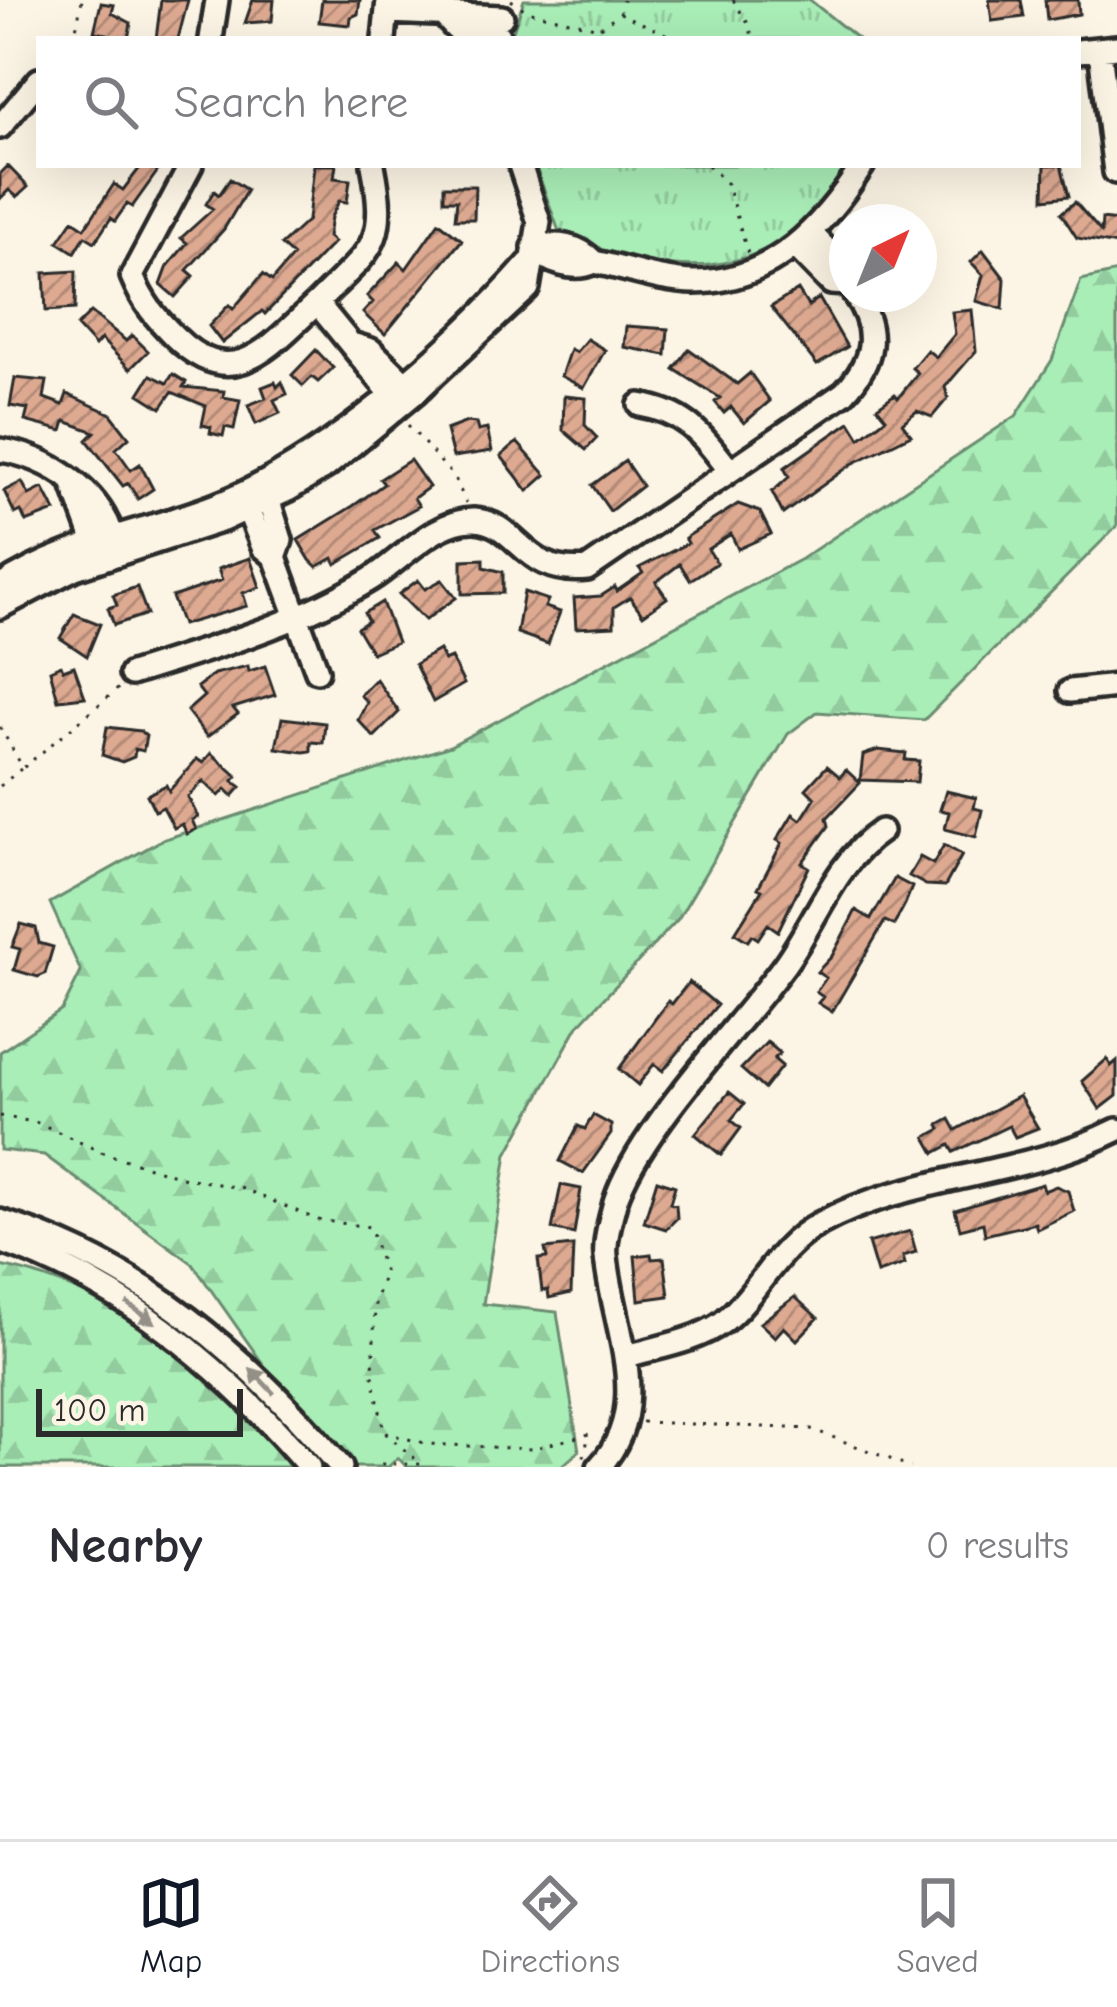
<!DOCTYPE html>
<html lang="en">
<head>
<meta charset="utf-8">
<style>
  :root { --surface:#fff; --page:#f2f2f3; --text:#2b2b33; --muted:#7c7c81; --line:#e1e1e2; --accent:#111827 }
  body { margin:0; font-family:"Comic Neue",sans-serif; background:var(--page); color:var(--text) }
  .compass { position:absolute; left:829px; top:204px; width:108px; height:108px; border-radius:50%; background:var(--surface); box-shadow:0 12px 48px #0002; rotate:43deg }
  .scale { position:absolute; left:36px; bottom:30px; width:207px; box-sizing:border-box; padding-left:12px; border:6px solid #2b2b2b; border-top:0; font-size:33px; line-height:42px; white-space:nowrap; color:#2b2b2b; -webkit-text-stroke:9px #fcf5e5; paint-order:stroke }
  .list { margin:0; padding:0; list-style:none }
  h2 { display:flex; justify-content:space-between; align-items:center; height:156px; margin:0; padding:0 48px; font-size:51px }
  h2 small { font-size:39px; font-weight:400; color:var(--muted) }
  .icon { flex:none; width:66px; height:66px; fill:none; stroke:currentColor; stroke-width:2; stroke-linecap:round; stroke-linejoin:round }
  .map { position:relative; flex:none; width:1117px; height:1467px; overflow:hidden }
  .search { position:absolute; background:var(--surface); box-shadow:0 12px 48px #0002; left:36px; right:36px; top:36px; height:132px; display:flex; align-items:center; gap:30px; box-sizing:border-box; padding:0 42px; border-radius:0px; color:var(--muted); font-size:45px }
  .sheet { height:372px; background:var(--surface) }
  nav { display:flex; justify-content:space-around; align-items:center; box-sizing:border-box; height:168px; border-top:3px solid var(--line); background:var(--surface); font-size:33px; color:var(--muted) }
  nav a { display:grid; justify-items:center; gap:6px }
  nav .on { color:var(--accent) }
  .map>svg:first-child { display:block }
</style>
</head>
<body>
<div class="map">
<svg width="1117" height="1467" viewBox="0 0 1117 1467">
  <defs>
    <pattern id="grass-tufts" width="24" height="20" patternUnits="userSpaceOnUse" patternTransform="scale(3)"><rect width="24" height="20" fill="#a9edb7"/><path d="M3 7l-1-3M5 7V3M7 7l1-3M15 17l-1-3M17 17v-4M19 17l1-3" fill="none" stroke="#92cb9e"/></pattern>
    <pattern id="forest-firs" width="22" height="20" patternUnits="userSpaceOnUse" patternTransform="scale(3)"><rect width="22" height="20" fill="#a9edb7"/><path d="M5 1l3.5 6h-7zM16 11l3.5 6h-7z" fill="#92cb9e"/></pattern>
    <pattern id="building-hatch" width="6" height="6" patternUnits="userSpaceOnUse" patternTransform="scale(3)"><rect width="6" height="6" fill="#dda991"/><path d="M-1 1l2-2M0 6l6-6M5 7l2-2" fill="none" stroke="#b38a77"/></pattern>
  </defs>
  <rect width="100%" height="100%" fill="#fcf5e5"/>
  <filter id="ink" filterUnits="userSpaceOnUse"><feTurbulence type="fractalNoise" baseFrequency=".00833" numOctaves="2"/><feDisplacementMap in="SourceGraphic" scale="24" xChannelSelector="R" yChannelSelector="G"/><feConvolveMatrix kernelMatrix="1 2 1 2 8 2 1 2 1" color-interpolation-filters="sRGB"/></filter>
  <g filter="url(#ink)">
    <path fill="url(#grass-tufts)" stroke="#6a8c71" stroke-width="3" d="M524 0H810L858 39H510Z
      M535 165H852C774 285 686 282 561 237Z"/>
    <path fill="url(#forest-firs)" stroke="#6a8c71" stroke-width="3" d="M1117 272V526L924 720 817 712 788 734 678 919 577 1027 507 1154 483 1304 557 1312 579 1451 561 1467H407L398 1458 388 1467H350L275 1381 192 1263 44 1155 0 1150V1052L62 1010 81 972 50 903 162 840 450 746 801 559 1016 416 1052 360 1081 280Z
      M0 1266C116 1287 219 1376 290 1467H0Z"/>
    <path fill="url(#building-hatch)" stroke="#2b2b2b" stroke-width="3" d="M161 0H188L178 39H156Z
      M253 0H274L272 21 245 23Z
      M322 0H360L358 14 351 17 350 25 319 22Z
      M989 0H1021L1024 17 992 21Z
      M1045 0H1078L1079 14 1047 20Z
      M101 3 114 5 112 13 131 23 128 39H106L107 34 94 32Z
      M142 165H162L132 207 127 204 115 221 111 218 95 242 85 236 75 253 58 242 73 220 85 228 114 184 123 190Z
      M314 165H336L334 178 350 180 347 202 339 201 331 217 328 237 334 242 265 314 262 311 222 343 209 326 229 305 233 309 263 274 272 281 293 256 281 245 308 220Z
      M1045 165H1061L1069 196 1044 199Z
      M8 166 28 187 17 197 9 190 0 199V174Z
      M230 179 247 190 224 229 187 270 194 276 175 297 161 285 168 266 187 243 181 238 213 209 206 204 214 191 219 195Z
      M444 186H475L474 219H455L457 200H444Z
      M1075 202 1101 232 1102 219 1117 221V245L1077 238 1061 213Z
      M439 222 462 240 385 334 363 313 373 302 367 296 399 262 406 269Z
      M983 250 1005 279 1003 309 976 301 983 275 971 262Z
      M76 271 75 309 46 311 44 273Z
      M798 290 808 306 819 298 847 347 817 365 771 307Z
      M972 310 976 351 945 387 948 398 932 417 917 411 902 423 911 435 852 464 783 514 772 492 789 477 784 468 850 422 860 438 886 418 877 407 895 394 898 398 918 373 912 368 927 350 936 357 955 334 952 312Z
      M91 312 126 341 132 335 148 351 130 369 101 339 95 346 77 326Z
      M626 326 668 329 666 355 624 347Z
      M587 339 605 350 584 388 561 376 570 349 576 352Z
      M689 349 737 384 750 373 770 401 744 423 731 407 724 413 715 402 720 398 674 369Z
      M316 350 333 368 318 382 312 377 303 386 292 375Z
      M173 374 186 382 183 387 224 391 223 397 240 400 234 429 225 427 223 436 210 433 211 427 202 425 206 406 172 392 161 408 139 394 151 375 167 383Z
      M15 378 47 381 44 398 63 405 67 394 111 414 129 437 116 449 131 470 140 464 153 489 138 499 128 483 123 486 87 440 95 432 65 421 62 431 25 421 28 409 10 406Z
      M275 382 277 387 282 382 287 394 274 400 280 413 256 424 248 405 266 398 262 387Z
      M564 396 586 398 585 425 597 438 586 450 563 430Z
      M467 422 476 423 478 431 487 429 492 451 453 457 446 430Z
      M517 442 546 475 528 491 501 456Z
      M410 460 429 487 414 498 419 506 375 530 380 538 336 564 333 558 317 567 310 560 298 540 353 506 384 484 380 479Z
      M625 461 642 486 610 511 592 485Z
      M22 482 29 495 43 488 55 511 26 522 21 511 15 514 4 491Z
      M738 504 760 512 771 534 738 549 731 534 708 549 717 563 690 580 680 564 656 582 667 598 643 615 630 597 614 607V626L576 628 574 598 601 596 615 587 617 591 643 573 639 568 688 543 685 538Z
      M250 558 260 587 243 593 247 606 182 625 172 597 222 580 218 569Z
      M484 559V567L503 572V593L462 594V560Z
      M418 580 425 589 442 580 456 598 425 620 399 594Z
      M137 587 147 614 114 625 108 608 117 605 113 595Z
      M524 592 548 600 545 607 560 612 548 644 517 633Z
      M382 602 397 642 372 653 357 628 368 621 364 613Z
      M74 614 100 624 87 656 60 638Z
      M439 650 444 661 451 658 464 684 433 702 415 664Z
      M61 665 63 670 74 666 85 697 58 700 50 670Z
      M248 666 249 671 265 666 275 695 233 708 238 714 207 737 187 711 204 696 197 687 214 674Z
      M376 679 399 712 374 737 358 720 367 702 360 695Z
      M282 718 325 723 323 743 311 742V751L304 752 276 748Z
      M107 727 140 731 146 736 143 751 135 749 134 757 122 762 102 755Z
      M878 750 906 753 905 760 919 761 917 782 860 780 863 755Z
      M211 753 237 776 233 781 241 787 233 796 226 789 219 796 203 781 188 797 198 817 192 820 196 829 187 834 182 824 174 828 163 807 155 811 147 795 166 785 169 791 197 759 203 763Z
      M827 766 840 777 846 770 860 783 827 818 829 826 802 863 809 867 778 931 768 924 758 939 752 935 748 941 735 933 762 890 758 888 782 843 777 840 793 814 801 820 815 798 806 789Z
      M946 791 976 798 974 808 982 810 976 837 945 829 949 812 940 810Z
      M944 845 962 855 945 886 926 885 909 876 920 857 933 864Z
      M895 878 912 887 905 904 894 925 885 921 832 1012 818 1003 823 997 816 992 826 978 817 972 832 956 856 910 871 919Z
      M21 924 36 928 39 943 53 947 45 974 38 977 14 970 20 949 12 947Z
      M689 982 717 1005 663 1071 654 1064 638 1085 619 1069 668 1001 672 1004Z
      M767 1042 780 1053 774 1059 782 1066 764 1089 741 1069Z
      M1107 1059 1111 1066 1117 1061V1096L1100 1109 1082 1081Z
      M729 1092 744 1104 731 1120 741 1128 721 1155 695 1134Z
      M1019 1096 1038 1128 1015 1137 1009 1126 954 1152 950 1145 935 1153 926 1137 941 1129 939 1125 950 1119 956 1130Z
      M593 1115 611 1125V1134L583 1173 560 1161 578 1126 585 1129Z
      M657 1180 675 1186 670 1203 676 1205 677 1218 666 1229 644 1222Z
      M1042 1184 1044 1191 1056 1186 1068 1191 1074 1211 1037 1229 1035 1223 985 1235 983 1223 960 1229 955 1210Z
      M561 1185 581 1189 574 1234 552 1229Z
      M910 1231 916 1252 903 1256 905 1264 877 1273 868 1243Z
      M573 1246 571 1293 549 1298 548 1290 542 1291 538 1259 547 1258 545 1249Z
      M651 1254 652 1259 664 1258 669 1296 639 1300 635 1256Z
      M795 1297 818 1318 797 1340 784 1327 775 1337 760 1323Z"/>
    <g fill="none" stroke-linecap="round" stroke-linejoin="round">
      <defs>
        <path id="minor" d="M389 12 502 17
          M444 16 456 29 498 35
          M211 39 217 0
          M384 39 388 0
          M1078 51 1117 47
          M1100 51 1115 172
          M0 127 39 80
          M191 165 132 276C143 303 155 317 175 337 234 395 270 346 317 303L396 400
          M812 234 842 266 847 283
          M534 247C548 263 574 272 594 262 625 268 662 282 695 282 775 281 823 226 863 165
          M534 247C557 243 578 244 594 262
          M796 247 831 283 847 284
          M317 303C371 248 389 247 373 165
          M355 345 371 350 410 388
          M640 405C687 413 701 434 730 471
          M0 450C50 457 105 493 115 546
          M74 487 98 553
          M265 489 281 540 275 557
          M244 500 263 547 275 557 317 671
          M0 587C65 543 144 533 216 505 322 464 454 349 529 263
          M0 607 75 568 223 520 288 490 327 466 415 393 528 288 539 222 520 165
          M131 674C215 647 296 625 371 579 400 561 436 519 474 520 519 522 522 576 587 569L844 393C874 361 880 331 854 294
          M1070 691 1117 686
          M0 1221C143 1264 246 1356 341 1467
          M0 1241C124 1283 225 1369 309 1467
          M627 1356C658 1347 697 1341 723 1322 760 1292 775 1248 819 1224 911 1174 1024 1177 1117 1130
          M599 1467C656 1406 612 1326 606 1256 604 1241 611 1218 615 1202 637 1132 739 1027 785 964 816 921 836 861 881 831"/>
      </defs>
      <use href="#minor" stroke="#2b2b2b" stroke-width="30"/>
      <path stroke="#2b2b2b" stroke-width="3" stroke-dasharray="3 9" stroke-linecap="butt" d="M511 0 527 11 599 28V39
        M733 0 751 28V39
        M620 13 676 39
        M600 27 620 13 623 0
        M74 39 82 0
        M708 165 727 184 748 254
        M408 425 455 478 466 503
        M0 727 23 768 119 688
        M0 786 21 769
        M0 1116 39 1123 101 1152 181 1177 244 1189 318 1220 370 1227 384 1272 375 1302 373 1375 384 1432 421 1464H380L383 1467
        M642 1422 811 1429 911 1467
        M385 1433 428 1444 531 1449 589 1434 582 1466"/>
      <use href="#minor" stroke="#fcf5e5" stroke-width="21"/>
    </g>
    <defs><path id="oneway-solid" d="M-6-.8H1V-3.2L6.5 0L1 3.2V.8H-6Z" transform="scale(3)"/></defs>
    <g fill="#949088">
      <use href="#oneway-solid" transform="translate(141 1313) rotate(35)"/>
      <use href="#oneway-solid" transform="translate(262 1381) rotate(-133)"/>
    </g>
  </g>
</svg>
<svg class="compass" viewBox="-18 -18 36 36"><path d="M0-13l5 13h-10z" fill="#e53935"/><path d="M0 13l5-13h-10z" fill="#7c7c81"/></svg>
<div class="scale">100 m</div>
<div class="search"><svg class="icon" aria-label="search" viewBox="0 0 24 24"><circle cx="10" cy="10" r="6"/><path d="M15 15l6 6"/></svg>Search here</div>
</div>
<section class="sheet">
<h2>Nearby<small>0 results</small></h2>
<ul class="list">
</ul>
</section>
<nav>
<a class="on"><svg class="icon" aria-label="map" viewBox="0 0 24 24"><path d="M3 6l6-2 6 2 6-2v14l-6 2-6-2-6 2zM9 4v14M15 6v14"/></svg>Map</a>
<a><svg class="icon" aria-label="directions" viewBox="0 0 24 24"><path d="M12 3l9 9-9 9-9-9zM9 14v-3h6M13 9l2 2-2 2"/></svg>Directions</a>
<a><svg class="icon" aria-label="saved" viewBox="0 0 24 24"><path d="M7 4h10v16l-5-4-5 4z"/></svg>Saved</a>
</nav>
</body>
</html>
